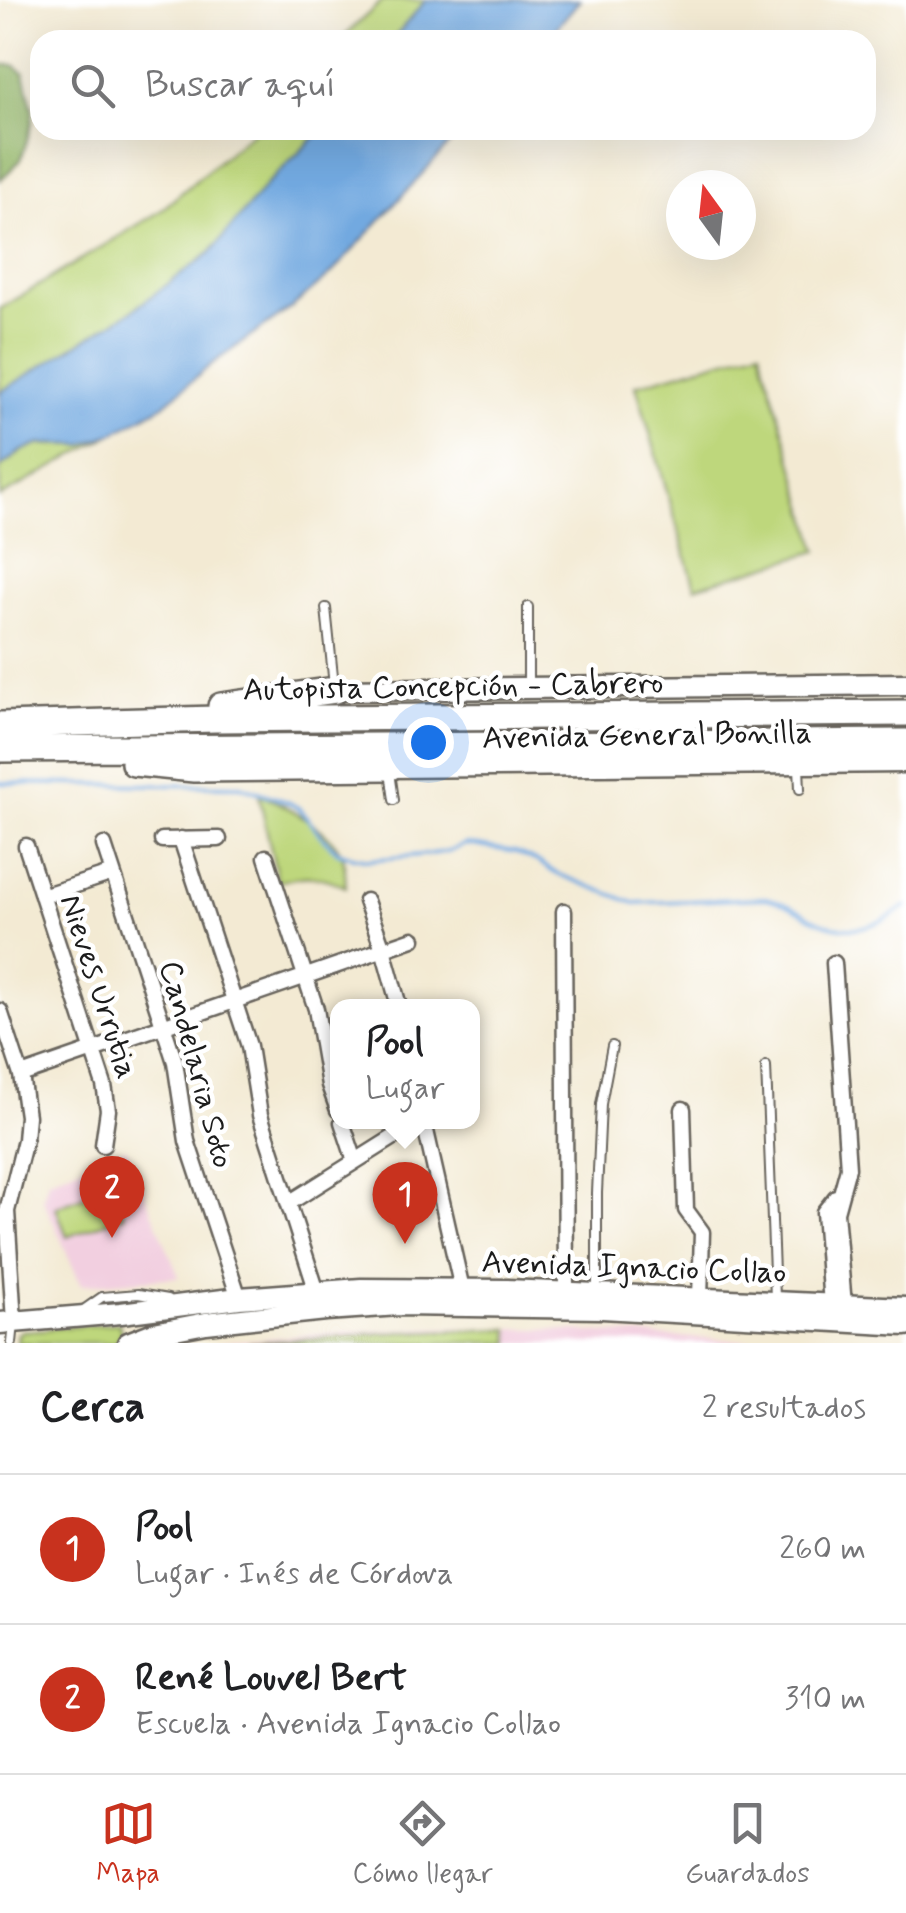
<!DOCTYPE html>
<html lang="es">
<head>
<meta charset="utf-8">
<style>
  :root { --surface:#fff; --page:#f2f2f2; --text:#202124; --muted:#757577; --line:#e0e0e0; --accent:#c8321e }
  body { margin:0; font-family:Mynerve,sans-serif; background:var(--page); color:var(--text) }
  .compass { position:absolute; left:666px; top:170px; width:90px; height:90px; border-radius:50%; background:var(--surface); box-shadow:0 10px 40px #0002; rotate:345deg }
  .you { position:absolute; left:428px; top:742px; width:35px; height:35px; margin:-25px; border:8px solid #fff; border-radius:50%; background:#1a73e8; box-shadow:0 0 0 15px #1a73e833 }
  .badge { display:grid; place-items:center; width:65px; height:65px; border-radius:50%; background:var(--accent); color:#fff; font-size:32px; font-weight:700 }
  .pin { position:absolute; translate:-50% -82px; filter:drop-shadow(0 2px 5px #0008) }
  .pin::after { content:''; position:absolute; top:52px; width:35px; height:30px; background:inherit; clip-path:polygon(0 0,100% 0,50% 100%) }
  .popup { position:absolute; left:330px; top:999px; width:150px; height:130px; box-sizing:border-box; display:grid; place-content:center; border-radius:20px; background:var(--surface); filter:drop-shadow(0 2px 8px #0005); font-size:32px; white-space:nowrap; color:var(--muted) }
  .popup b { font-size:38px; color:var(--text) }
  .popup::after { content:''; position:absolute; left:50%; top:100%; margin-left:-20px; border:20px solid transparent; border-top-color:var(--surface) }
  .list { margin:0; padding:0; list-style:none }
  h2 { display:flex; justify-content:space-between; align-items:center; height:130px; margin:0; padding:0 40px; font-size:42px }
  h2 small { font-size:32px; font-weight:400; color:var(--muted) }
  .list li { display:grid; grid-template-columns:65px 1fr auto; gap:30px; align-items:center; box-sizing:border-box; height:150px; padding:0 40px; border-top:2px solid var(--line) }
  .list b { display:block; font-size:38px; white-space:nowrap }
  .list p { margin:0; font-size:32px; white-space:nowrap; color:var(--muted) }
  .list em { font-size:32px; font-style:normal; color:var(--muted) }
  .icon { flex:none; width:55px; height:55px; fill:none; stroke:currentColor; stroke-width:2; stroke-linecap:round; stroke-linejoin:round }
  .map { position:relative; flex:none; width:906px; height:1343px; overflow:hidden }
  .search { position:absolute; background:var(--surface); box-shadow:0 10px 40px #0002; left:30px; right:30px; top:30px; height:110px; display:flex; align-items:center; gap:25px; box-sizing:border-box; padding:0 35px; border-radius:30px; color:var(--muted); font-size:38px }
  .sheet { height:430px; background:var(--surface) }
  nav { display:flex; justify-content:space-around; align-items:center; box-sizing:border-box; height:140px; border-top:2px solid var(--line); background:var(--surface); font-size:28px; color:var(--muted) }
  nav a { display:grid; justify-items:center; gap:5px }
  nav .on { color:var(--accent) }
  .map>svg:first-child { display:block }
</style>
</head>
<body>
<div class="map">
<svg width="906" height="1343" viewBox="0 0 906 1343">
  <rect width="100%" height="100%" fill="#fff"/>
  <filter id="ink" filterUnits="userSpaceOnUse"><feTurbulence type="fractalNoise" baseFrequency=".01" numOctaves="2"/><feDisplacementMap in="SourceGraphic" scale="20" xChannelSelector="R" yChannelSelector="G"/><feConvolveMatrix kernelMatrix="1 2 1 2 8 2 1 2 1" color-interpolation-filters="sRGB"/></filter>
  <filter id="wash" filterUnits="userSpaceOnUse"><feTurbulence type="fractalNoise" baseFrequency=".0048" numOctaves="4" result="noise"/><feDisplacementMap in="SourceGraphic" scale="40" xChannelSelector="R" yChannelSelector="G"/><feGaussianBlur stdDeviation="2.25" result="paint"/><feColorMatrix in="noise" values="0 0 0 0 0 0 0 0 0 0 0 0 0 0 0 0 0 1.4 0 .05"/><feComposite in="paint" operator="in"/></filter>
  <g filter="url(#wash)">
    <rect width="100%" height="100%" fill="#f3ead3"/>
    <path fill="#f2cfe0" d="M126 1148 179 1277 81 1285 43 1199 48 1180Z
      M438 1328 535 1329 783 1343H215L317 1334Z"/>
    <path fill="#bed77c" stroke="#6d7a4c" stroke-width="2.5" d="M383 0H426L392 40H340Z
      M255 130H322L267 184 210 253 133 310 0 392V309L159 212Z
      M760 349 818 551 695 587 636 385Z
      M112 434 0 497V468L21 451 41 444 83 445Z
      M906 724V734L0 737 144 731Z
      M259 795C285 803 330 830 342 855 346 864 345 878 346 887 317 874 308 874 278 882Z
      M112 1185 124 1215 67 1237 56 1207Z
      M119 1323 121 1334 114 1343H17L18 1334 22 1331Z
      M509 1329 510 1343H248L402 1332Z"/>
    <path fill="#96b86c" stroke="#596a44" stroke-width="2.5" d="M0 65H14L24 73 33 111 32 123 21 160 0 180Z"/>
    <path fill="#72a9e0" stroke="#47627e" stroke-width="2.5" d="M426 0H580L546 40H392Z
      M322 130H462L331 274 291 308 213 363 164 405 112 434 83 445 41 444 21 451 0 468V392L133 310 210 253 267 184Z"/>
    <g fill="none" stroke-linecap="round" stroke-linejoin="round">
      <path stroke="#72a9e0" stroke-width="4" d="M0 783 240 786 288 802 300 809 324 839 338 852 353 857 369 860 430 854 450 851 466 844 516 852 539 862 555 873 634 903 766 898C783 902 794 908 810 917 846 936 874 930 906 906"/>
    </g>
  </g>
  <g filter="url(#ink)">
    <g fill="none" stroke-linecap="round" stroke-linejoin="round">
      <defs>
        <path id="lane" d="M528 607V687
          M326 608 334 686
          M799 767 800 789
          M390 772 394 800
          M766 1066 775 1298
          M597 1294V1193L601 1104 612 1046
          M82 1311 102 1297 138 1294 168 1299
          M12 1343 14 1323"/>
        <path id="street" d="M181 839 249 1046 260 1115 317 1292
          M162 840 219 839
          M104 845 175 1062 187 1141 239 1298
          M26 846 104 1085 108 1110 103 1145
          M266 857 316 1009 329 1085 338 1110
          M42 896 113 873
          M366 901 383 949 399 1006
          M564 911 566 1292
          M834 963 848 1168 836 1212 844 1305
          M0 1011 21 1075 27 1116 25 1140 7 1211 14 1322
          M21 1075 413 939
          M683 1109 686 1210 702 1232 700 1298
          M342 1122 355 1161
          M424 1122 462 1289
          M289 1203 418 1122
          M831 1305 824 1212 836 1197"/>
        <path id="secondary" d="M335 690 906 684
          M390 767 906 762
          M0 1323 121 1313 239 1298 361 1289 507 1290 906 1308
          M128 1343 154 1333 206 1323 326 1310 399 1305 602 1308 906 1325"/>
        <path id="highway" d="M221 706 335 690
          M0 725 215 719 906 713
          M0 749 906 742
          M134 763 194 769 390 767"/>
      </defs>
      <use href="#lane" stroke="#67645c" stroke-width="12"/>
      <use href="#street" stroke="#67645c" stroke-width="19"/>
      <use href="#secondary" stroke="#67645c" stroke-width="25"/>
      <use href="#highway" stroke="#67645c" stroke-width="30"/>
      <use href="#lane" stroke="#fff" stroke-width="8"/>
      <use href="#street" stroke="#fff" stroke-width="14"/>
      <use href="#secondary" stroke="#fff" stroke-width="20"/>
      <use href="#highway" stroke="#fff" stroke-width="25"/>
    </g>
  </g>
  <g text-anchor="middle" stroke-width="9" stroke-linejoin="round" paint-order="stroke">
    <g font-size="32" fill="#1c1c1c" stroke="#fff">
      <text transform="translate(453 685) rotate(-1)" y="11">Autopista Concepción - Cabrero</text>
      <text transform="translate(647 734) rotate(-1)" y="11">Avenida General Bonilla</text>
      <text transform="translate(100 986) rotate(72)" y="11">Nieves Urrutia</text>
      <text transform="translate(198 1064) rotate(75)" y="11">Candelaria Soto</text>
      <text transform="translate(634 1266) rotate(2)" y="11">Avenida Ignacio Collao</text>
    </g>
  </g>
</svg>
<svg class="compass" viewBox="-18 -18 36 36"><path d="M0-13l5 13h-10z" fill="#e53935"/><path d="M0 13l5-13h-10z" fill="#757577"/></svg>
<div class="you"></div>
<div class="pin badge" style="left:405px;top:1244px">1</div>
<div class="popup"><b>Pool</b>Lugar</div>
<div class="pin badge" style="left:112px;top:1238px">2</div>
<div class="search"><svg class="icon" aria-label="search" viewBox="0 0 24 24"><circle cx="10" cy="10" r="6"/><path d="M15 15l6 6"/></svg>Buscar aquí</div>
</div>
<section class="sheet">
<h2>Cerca<small>2 resultados</small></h2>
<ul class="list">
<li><span class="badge">1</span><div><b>Pool</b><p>Lugar · Inés de Córdova</p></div><em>260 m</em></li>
<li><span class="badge">2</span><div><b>René Louvel Bert</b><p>Escuela · Avenida Ignacio Collao</p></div><em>310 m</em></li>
</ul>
</section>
<nav>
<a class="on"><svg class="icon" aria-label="map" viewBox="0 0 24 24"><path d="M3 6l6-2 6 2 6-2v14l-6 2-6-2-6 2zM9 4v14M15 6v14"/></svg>Mapa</a>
<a><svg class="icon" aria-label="directions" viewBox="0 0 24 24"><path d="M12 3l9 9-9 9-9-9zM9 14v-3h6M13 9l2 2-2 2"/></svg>Cómo llegar</a>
<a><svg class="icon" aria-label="saved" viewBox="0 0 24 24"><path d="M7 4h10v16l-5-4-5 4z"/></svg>Guardados</a>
</nav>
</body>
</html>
